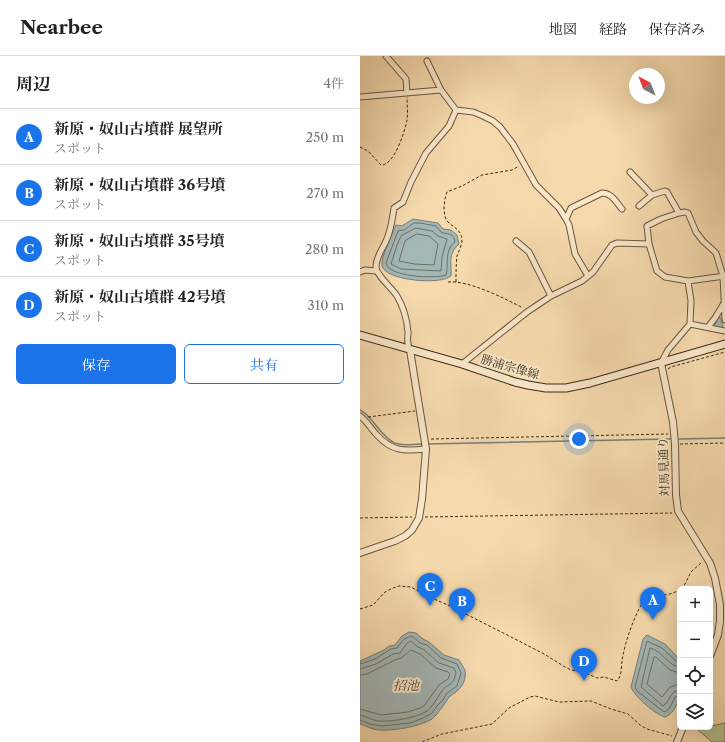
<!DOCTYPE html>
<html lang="ja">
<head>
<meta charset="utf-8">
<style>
  :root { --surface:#fff; --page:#f6f6f6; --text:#222; --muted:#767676; --line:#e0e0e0; --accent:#1a73e8 }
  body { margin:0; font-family:"Libre Caslon Text","Noto Serif JP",serif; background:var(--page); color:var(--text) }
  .controls { position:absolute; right:12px; bottom:12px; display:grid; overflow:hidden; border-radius:6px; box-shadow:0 4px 16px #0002 }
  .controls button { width:36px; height:36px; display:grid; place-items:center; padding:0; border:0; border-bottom:1px solid var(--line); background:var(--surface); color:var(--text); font:20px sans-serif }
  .compass { position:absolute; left:269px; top:12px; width:36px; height:36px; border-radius:50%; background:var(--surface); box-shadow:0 4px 16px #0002; rotate:318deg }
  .you { position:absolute; left:219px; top:383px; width:14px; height:14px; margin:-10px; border:3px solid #fff; border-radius:50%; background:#1a73e8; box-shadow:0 0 0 6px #1a73e833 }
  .badge { display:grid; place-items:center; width:26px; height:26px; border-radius:50%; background:var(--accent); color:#fff; font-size:13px; font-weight:700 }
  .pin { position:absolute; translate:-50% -33px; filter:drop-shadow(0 1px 2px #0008) }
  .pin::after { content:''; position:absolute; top:21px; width:14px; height:12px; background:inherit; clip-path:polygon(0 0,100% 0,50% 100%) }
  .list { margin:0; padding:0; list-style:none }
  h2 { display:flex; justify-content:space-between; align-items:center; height:52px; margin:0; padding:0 16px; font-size:17px }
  h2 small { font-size:13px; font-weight:400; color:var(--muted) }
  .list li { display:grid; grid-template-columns:26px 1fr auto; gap:12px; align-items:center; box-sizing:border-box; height:56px; padding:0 16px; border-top:1px solid var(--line) }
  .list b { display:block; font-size:15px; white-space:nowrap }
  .list p { margin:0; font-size:13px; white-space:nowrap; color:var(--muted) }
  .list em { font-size:13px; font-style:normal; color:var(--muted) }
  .actions { display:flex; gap:8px; padding:12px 16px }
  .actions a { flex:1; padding:9px 0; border:1px solid var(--accent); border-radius:6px; text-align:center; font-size:14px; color:var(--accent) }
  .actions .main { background:var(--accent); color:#fff }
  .icon { flex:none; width:22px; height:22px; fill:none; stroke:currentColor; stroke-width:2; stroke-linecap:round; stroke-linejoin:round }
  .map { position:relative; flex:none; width:365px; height:686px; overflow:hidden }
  header { display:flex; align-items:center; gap:24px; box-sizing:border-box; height:56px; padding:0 20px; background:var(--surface); border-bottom:1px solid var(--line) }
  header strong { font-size:19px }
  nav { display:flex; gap:22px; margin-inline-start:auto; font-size:14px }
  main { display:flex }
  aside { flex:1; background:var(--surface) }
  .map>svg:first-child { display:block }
</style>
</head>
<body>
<header>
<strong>Nearbee</strong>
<nav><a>地図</a><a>経路</a><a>保存済み</a></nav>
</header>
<main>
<aside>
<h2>周辺<small>4件</small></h2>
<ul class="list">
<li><span class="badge">A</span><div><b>新原・奴山古墳群 展望所</b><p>スポット</p></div><em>250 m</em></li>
<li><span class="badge">B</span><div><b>新原・奴山古墳群 36号墳</b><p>スポット</p></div><em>270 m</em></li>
<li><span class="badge">C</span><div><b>新原・奴山古墳群 35号墳</b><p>スポット</p></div><em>280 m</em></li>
<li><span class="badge">D</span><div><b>新原・奴山古墳群 42号墳</b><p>スポット</p></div><em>310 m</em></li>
</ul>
<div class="actions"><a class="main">保存</a><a>共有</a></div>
</aside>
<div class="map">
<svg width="365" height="686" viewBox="0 0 365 686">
  <rect width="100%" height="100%" fill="#f6daae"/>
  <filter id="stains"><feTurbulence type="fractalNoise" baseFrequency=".005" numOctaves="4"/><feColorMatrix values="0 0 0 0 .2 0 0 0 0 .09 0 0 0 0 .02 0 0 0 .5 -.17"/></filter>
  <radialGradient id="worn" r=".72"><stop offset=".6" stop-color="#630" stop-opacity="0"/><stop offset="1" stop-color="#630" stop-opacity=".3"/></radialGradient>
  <path fill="#b8c08d" stroke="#797651" d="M365 667V686H352L337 673Z"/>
  <path fill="#a3b7b7" stroke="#797f76" d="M53 163 78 167 83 173 91 174 97 179 99 188C87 199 92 207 91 220 81 229 26 225 22 210 20 202 33 176 36 169L42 170Z
    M358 261 361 262 363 272 354 271Z
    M49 576 56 577 63 583 69 586 84 599 99 604 105 614C107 628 99 634 89 641 87 645 76 660 72 663 59 671 33 675 18 674 11 673 6 670 0 668V605L24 594 29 590 35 589 42 580Z
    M287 579 305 588 320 604C320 620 324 654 305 661 296 659 274 640 271 631L283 583Z"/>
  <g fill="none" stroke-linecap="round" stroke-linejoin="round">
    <path stroke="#6e7166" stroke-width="1" d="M54 167H60L76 170 81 176C87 179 94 176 95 186 84 194 89 208 86 219 75 223 28 221 26 207L38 175 44 174Z
      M56 172 72 175 78 180 87 183 82 201 81 215 41 213 31 208 37 189 41 180Z
      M57 178 69 180 78 188 74 209 54 208 39 205 45 185Z
      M320 606 316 605 302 592 287 585 275 631 277 635 304 656C310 654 312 647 315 641L320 639
      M0 608 15 603 31 593 37 592 44 583 52 580 60 587 67 589 81 602 97 608 101 617 97 630 86 638 83 644 77 650 72 657 63 662 50 667 21 670 10 668 0 664
      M320 611C309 611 303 595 290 592L281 631 303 650C311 645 309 635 320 634
      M0 613 16 608 33 598 40 597 47 587 51 585 58 591 63 593 79 607 94 612 96 617C92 633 88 626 82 635 78 640 72 652 67 655 57 662 30 666 18 665 11 664 6 660 0 659
      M320 617 310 614 296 601H294L287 628 302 641 310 631 320 628
      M0 619 7 618 35 604 41 602 51 594 60 598 76 612 88 616 90 618 88 623 79 629 64 650 60 652 48 656 21 659 0 653"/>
    <path stroke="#797f76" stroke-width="1.5" d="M0 354C6 357 10 362 14 367 32 390 35 390 63 388
      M319 383 365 382
      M67 388 311 383"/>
    <defs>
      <path id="minor" d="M26 0 46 23 47 37
        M67 5 81 34
        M0 41 81 34 96 54 113 56 123 60 133 65 140 71 153 88 176 129 199 152 206 163 209 169 215 198 228 220
        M270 116 292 139 305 135 307 136 319 157 325 156 328 157 336 176 343 185 356 197 363 220 365 264
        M279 150 292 139
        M206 163 211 152 242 137C252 137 256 146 262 153
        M156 185 169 196 191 240
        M289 188 287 170 301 163 319 157
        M0 216 5 214 16 215
        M330 268 365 275
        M348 271 355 262 364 247
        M50 294C46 287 48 283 48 276 47 264 43 250 37 240 32 232 16 219 16 211 16 201 22 194 26 185 31 175 32 164 34 152L43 146 51 126 66 97 89 70 96 54
        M301 307 308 294 330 268 331 245 328 225
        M102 308 167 256 191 240 222 225 233 216 252 189 257 187 289 188 297 215 305 221 328 225 365 220
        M0 360C7 365 11 373 17 379 32 396 45 395 66 393"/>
      <path id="tertiary" d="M301 307 313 366 315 388 316 439 318 455 350 507 355 522 360 549V565L358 579 350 600
        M0 497 35 485 45 480 52 474 59 462 62 443 66 393 50 294
        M317 686 323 671"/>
      <path id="secondary" d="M0 279 102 308 155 326 168 329 186 332H206L230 327 365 288"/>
    </defs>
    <use href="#minor" stroke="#69573b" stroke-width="7"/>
    <use href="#tertiary" stroke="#69573b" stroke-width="8"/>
    <use href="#secondary" stroke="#3a2b15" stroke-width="9"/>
    <path stroke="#3a2b15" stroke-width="1" stroke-dasharray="3 2" stroke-linecap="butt" d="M0 91 8 95 21 109C34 110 45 75 47 64 48 57 47 49 47 41
      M88 226C108 224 144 242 163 252
      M96 226C96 217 96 208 97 200 99 194 104 186 101 179 99 173 93 171 88 166 82 160 84 143 87 136L102 130 122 119 152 114 159 110
      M308 313 311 311 365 296
      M8 361 55 355
      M71 383 308 378
      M320 388 365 387
      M65 461 312 457
      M0 462 52 461
      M321 533 325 528 331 516 342 506
      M0 553 13 549 25 536 33 532 39 530 51 531 65 539 90 550 155 583 184 598 205 611 211 614 221 615 237 622 244 621 257 625C262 620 261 611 262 605 265 585 275 557 286 541 296 536 307 543 320 533
      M62 686 82 678 132 668 149 652 170 641 175 640 199 646 231 645 251 653 268 658 280 669 287 673 312 680"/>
    <use href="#minor" stroke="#f9e7ca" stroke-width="5"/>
    <use href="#tertiary" stroke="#f9e7ca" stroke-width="6"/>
    <use href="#secondary" stroke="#f9e7ca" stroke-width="7"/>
  </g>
  <g text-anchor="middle" stroke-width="4" stroke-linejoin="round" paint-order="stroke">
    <g font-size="12" fill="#3a2b15" stroke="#f9e7ca">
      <text transform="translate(150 311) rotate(16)" y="4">勝浦宗像線</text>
      <text transform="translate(304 411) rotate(-92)" y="4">対馬見通り</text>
    </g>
    <g font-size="13" font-style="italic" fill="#544e3e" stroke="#f9e7ca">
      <text x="46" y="634">招池</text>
    </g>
  </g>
  <rect width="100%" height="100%" filter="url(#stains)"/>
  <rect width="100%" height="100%" fill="url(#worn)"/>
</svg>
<div class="controls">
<button>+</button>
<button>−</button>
<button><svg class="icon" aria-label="locate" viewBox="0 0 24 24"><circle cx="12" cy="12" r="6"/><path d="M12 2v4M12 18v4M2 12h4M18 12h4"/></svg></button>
<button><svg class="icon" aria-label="layers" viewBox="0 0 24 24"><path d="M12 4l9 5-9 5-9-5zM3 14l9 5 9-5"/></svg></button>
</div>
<svg class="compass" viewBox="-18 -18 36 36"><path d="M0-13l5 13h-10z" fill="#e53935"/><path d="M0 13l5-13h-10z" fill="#767676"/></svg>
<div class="you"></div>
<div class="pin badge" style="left:293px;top:564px">A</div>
<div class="pin badge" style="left:102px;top:565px">B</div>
<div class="pin badge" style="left:70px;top:550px">C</div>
<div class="pin badge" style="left:224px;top:625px">D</div>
</div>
</main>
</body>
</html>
